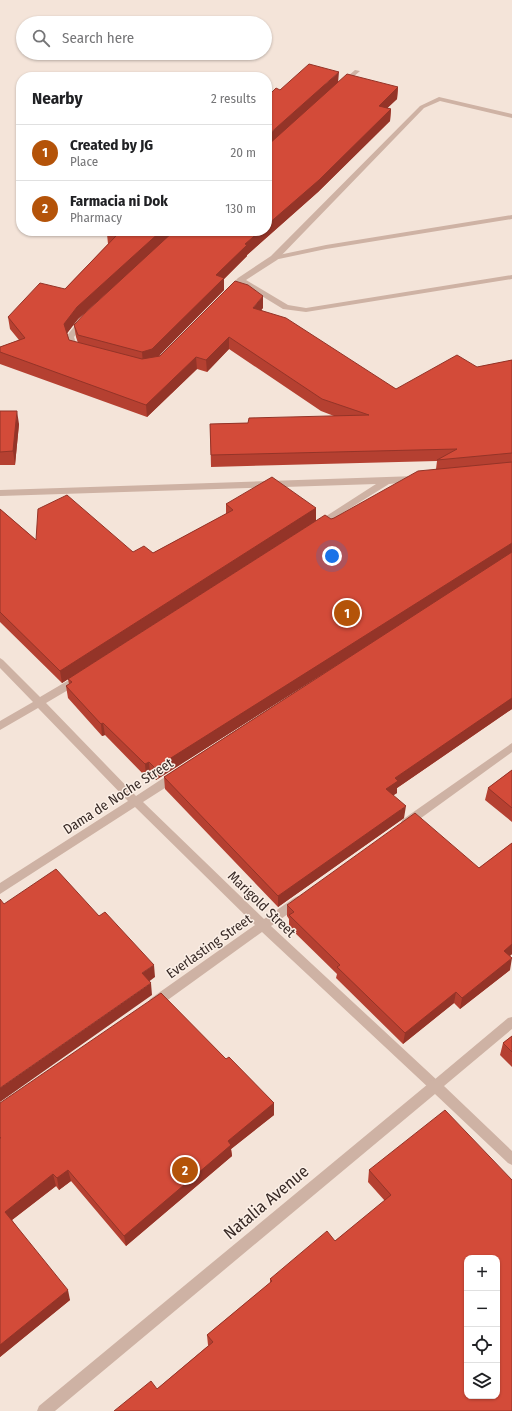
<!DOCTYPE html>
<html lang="en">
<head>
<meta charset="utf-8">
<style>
  :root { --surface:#fff; --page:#f2f2f2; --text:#202124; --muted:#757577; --line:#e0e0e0; --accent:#b45309 }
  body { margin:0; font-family:"Fira Sans Condensed",sans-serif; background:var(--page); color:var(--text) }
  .controls { position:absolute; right:12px; bottom:12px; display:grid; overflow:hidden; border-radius:8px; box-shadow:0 1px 3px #0004 }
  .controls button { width:36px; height:36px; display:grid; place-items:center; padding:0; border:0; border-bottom:1px solid var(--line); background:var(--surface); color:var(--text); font:20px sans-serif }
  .you { position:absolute; left:332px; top:556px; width:14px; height:14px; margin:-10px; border:3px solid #fff; border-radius:50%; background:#1a73e8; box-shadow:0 0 0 6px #1a73e833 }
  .badge { display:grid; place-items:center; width:26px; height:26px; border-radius:50%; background:var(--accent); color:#fff; font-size:13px; font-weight:700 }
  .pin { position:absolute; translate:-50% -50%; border:2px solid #fff; box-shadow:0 1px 4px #0006 }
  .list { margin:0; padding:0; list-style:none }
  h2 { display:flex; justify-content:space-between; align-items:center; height:52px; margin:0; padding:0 16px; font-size:17px }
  h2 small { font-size:13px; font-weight:400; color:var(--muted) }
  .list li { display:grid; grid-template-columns:26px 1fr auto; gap:12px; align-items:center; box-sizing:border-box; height:56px; padding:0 16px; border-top:1px solid var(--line) }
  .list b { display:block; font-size:15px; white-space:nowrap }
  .list p { margin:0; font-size:13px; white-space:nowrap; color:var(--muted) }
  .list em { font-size:13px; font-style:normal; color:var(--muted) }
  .icon { flex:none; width:22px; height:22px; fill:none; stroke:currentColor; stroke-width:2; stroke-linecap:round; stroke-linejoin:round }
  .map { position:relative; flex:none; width:512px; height:1411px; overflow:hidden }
  .search { position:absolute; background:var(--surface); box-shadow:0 1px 3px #0004; left:16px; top:16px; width:256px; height:44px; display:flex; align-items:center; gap:10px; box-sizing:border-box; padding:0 14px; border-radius:22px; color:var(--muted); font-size:15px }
  .panel { position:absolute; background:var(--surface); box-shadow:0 1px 3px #0004; left:16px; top:72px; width:256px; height:164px; border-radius:16px }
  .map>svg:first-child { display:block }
</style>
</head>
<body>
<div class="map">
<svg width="512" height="1411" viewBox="0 0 512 1411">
  <rect width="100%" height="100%" fill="#f4e4d9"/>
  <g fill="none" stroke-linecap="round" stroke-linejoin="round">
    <path fill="#ceb2a4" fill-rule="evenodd" d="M512 215V219L326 249 274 260 270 258 274 256 326 245Z"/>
    <path fill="#ceb2a4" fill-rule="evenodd" d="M355 70 360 71 344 85H340V83Z
      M439 97 512 114V118L440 101 424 108 277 260 246 280 288 305 306 308 512 275V279L306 312 283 309 242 284 232 294H226V290L238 278 271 256 420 106Z
      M80 319H86L87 321 74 337 78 349 82 351 78 353 72 352 66 337Z
      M416 476 420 479 419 481 389 484 320 527 317 526 316 524 317 522 376 484 0 496V490Z
      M0 658 3 660 40 697 74 677H80L82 680 80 683 46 703 136 796 171 773H179L180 776 179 779 143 802 264 919 294 898 298 896 302 898 304 901 302 904 271 926 438 1081 440 1085 438 1089 434 1091 430 1089 262 932 158 1007 154 1008 150 1007 148 1003 150 999 255 925 135 807 0 894V883L128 801 38 708 0 730V721L33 702 0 668Z
      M512 743V752L410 826H402L401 823 402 820Z"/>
    <path fill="#ceb2a4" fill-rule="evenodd" d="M512 1017V1029L444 1086 512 1151V1165L508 1163 435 1094 55 1411H37L39 1406 428 1084 430 1081 434 1080 508 1018Z"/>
  </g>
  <path fill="#b54031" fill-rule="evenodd" d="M338 82 398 87 397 99 387 108 391 109 390 121 318 192 247 255V256L224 279V290L158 356 263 308 261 310 396 389 477 367 512 360V709L397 788V793L393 795 404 818 278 907 165 789 164 777 346 659 156 780 150 774 146 777 105 735 102 736 68 698 66 686 69 684 68 679 331 519 334 518 436 469 437 461 211 467 210 424 248 423 334 416 321 411 229 349 207 372 197 369 147 417 0 364V347L19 340 10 329 8 317 65 289 108 244 107 234 267 231 280 90ZM112 288 74 325 76 337 78 343 69 340 67 333 78 319Z
    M0 411 19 424 15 465H0Z
    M226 504 316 508V521L62 683 0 622V509L36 540 133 552 153 553 226 514Z
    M512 770V822L485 800 488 788Z
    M512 843V954L510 956V970L460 1009 454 1003 403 1044 336 978 337 974 289 927V919L287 916V905L479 868Z
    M512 1036V1067L500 1055 503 1043Z
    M226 1059 274 1103V1115L231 1149 232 1156 126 1246 71 1181 59 1190 56 1186 12 1220 70 1300 0 1357V1103Z
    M369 1170 512 1180 157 1389 209 1345H208L207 1335 270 1283V1279L335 1241 385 1201 368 1182Z"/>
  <path fill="#943428" d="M339 72 338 83 267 147V136Z
    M398 87 397 99 378 117 379 106Z
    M391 109 390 121 318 192 247 255V256L224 279V290L153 362 143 364 142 352 245 244 260 231H267V225Z
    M161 231H175L78 319 65 336 64 324 77 307Z
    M263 296V308L253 320V308Z
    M229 337V349L207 372 206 360Z
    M196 357 197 369 147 417 146 405Z
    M17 411 19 424 15 465 13 451Z
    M316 508V521L62 683 60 671Z
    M512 543V554L156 780 155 768Z
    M512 698V709L397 788V793L385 801 386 789 395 778Z
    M103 723 105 735 102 736 101 724Z
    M149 762 150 774 146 777 145 764Z
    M406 806 404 818 278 907V896Z
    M512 944V954L501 962 504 951Z
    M512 958 510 970 460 1009 462 998Z
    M154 965 155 977 143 986 142 973Z
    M151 983 152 995 0 1102V1088Z
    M456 992 454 1003 403 1044 405 1033Z
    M274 1103V1115L231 1149 232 1156 126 1246 124 1236 228 1141Z
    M68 1170 71 1181 59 1190 57 1178Z
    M53 1174 56 1186 8 1223 5 1212Z
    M68 1290 70 1300 0 1357V1345Z"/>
  <path fill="#d34b39" stroke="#943428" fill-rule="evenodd" d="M309 64 339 72 267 136V97L276 88 280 90Z
    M347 74 398 87 379 106 391 109 319 180 267 225V144L268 145Z
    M110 231H161L77 307 64 324 69 340 142 359 160 356 235 281 248 285 263 296 253 308 286 318 396 389 457 355 477 367 512 360V453L437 460 457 449 211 455 210 424 248 423 249 418 369 415 322 399 229 337 206 360 196 357 146 405 0 352V347L25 338 8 317 40 283 65 289 116 236 107 234Z
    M174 231H260L245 244 247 245 216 275 224 278 152 349 142 352 78 335 74 325 85 313Z
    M0 411H17L13 451 0 452Z
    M512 462V543L155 768 149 762 145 764 103 723 101 724 66 686 72 682 68 679 325 515 331 519 334 518 418 471Z
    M272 477 316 508 60 671 0 612V509L36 540 38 509 67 495 133 552 144 546 153 553 233 510 226 504Z
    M512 552V698L395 778 398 781 386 789 406 806 278 896 164 777Z
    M512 770V808L488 788Z
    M415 813 479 868 512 843V944L504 951 512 958 462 998 456 992 405 1033 337 967 340 965 289 915 294 912 287 905Z
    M56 869 99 916 105 912 154 965 142 973 151 983 0 1088V899L4 904Z
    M161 993 226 1059 229 1057 274 1103 228 1141 231 1145 124 1236 68 1170 57 1178 53 1174 5 1212 68 1290 0 1345V1138H1L0 1137V1103Z
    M512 1036V1052L503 1043Z
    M445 1110 512 1180V1411H114L151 1381 157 1389 213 1342 207 1335 272 1281 270 1279 327 1231 335 1241 391 1195 369 1170ZM467 1258H497V1396H467Z"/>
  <g text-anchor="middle" stroke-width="3" stroke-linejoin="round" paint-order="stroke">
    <g font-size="14" fill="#382a26" stroke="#fbefe6">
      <text transform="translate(118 796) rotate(-33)" y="5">Dama de Noche Street</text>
      <text transform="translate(262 904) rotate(44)" y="5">Marigold Street</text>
      <text transform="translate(209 946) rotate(-35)" y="5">Everlasting Street</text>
    </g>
    <g font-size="17" fill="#382a26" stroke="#fbefe6">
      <text transform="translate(266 1202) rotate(-40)" y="6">Natalia Avenue</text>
    </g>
  </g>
</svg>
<div class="controls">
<button>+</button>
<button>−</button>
<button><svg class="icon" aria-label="locate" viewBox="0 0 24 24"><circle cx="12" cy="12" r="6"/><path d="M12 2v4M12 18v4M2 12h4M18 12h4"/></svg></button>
<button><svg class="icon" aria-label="layers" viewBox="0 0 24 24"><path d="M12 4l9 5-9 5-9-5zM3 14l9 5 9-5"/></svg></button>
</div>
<div class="you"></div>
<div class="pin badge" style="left:347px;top:613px">1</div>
<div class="pin badge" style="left:185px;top:1170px">2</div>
<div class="search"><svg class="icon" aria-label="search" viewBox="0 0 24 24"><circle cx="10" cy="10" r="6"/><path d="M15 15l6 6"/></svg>Search here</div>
<section class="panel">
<h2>Nearby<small>2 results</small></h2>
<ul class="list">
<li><span class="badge">1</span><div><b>Created by JG</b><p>Place</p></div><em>20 m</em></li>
<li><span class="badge">2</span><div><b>Farmacia ni Dok</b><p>Pharmacy</p></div><em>130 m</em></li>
</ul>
</section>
</div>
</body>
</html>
